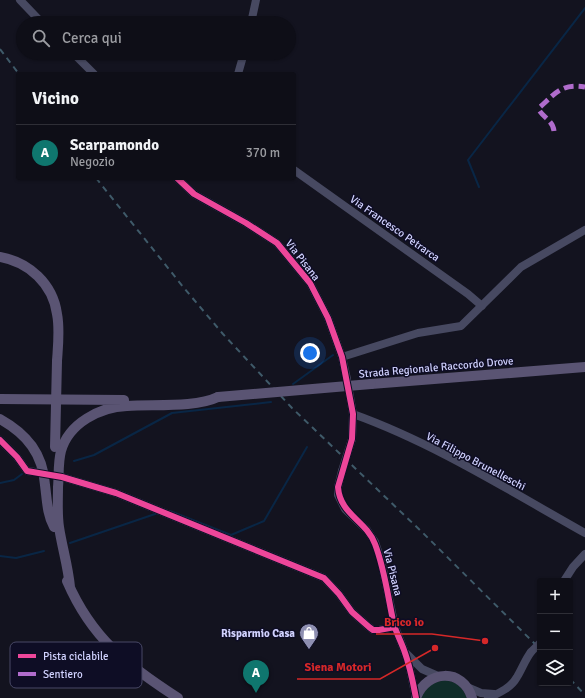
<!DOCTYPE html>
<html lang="it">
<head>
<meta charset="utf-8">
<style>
  :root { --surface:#0e0e17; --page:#171720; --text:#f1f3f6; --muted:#9b9ca1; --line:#2e2e36; --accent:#0f766e }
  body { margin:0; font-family:Signika,sans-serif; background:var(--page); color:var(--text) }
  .controls { position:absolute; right:12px; bottom:12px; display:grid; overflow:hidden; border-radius:4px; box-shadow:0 1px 3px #0004 }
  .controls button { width:36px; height:36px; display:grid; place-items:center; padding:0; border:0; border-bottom:1px solid var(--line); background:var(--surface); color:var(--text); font:20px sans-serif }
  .you { position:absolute; left:310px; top:353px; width:14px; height:14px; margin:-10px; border:3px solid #fff; border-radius:50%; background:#1a73e8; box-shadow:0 0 0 6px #1a73e833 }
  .badge { display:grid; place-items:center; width:26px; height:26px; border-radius:50%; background:var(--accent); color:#fff; font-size:13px; font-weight:700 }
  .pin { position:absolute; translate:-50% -33px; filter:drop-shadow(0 1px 2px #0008) }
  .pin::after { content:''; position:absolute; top:21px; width:14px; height:12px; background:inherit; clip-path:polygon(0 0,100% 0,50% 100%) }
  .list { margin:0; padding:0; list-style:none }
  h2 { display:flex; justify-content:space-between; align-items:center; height:52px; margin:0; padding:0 16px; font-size:17px }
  h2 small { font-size:13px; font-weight:400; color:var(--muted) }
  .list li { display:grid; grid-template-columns:26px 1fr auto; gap:12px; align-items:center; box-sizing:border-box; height:56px; padding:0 16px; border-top:1px solid var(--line) }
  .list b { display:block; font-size:15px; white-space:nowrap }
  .list p { margin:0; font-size:13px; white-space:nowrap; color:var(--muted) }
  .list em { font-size:13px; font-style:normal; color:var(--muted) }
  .icon { flex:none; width:22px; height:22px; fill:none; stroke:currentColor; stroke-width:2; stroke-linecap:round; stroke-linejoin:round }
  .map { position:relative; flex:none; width:585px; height:698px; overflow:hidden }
  .search { position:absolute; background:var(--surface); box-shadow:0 1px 3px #0004; left:16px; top:16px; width:280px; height:44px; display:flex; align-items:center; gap:10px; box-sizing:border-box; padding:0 14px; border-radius:22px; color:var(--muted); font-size:15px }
  .panel { position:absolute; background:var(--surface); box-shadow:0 1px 3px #0004; left:16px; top:72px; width:280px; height:108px; border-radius:4px }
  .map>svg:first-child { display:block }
</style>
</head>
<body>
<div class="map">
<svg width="585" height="698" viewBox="0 0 585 698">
  <rect width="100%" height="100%" fill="#13131f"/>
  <path fill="#102c29" d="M445 680C459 683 461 686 467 698H420L430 684Z"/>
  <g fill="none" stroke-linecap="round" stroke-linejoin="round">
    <path stroke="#092645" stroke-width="2" d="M479 187 468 160 585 8
      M293 384 333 355
      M74 461 94 455 172 413 271 402
      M0 483 14 480 22 474
      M170 511 231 535 264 521 307 447
      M70 543 158 513
      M0 556 16 558 44 551"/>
    <path stroke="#474961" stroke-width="8" d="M20 0 42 23
      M251 23 256 0
      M73 53 94 74
      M238 74 244 53
      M294 170 468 294 482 306
      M177 178 194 194 246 223 277 243 310 283 328 318 342 357 347 379
      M342 357 418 333 461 326 521 267 585 230
      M349 391 353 414 352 439
      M353 414C434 443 510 491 585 533
      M0 440 17 457 27 471 35 472
      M342 471 338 487V495L345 509 367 530 375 542 381 560 395 627 408 660 416 698
      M62 477 116 493 324 578 339 594 352 612 369 627 373 630H379L395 627
      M564 581 573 567 585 554
      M407 654 422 669 438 676
      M467 687 481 693 494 694
      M488 698C499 693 511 688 517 677 522 669 525 660 531 652"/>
    <path stroke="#5a5473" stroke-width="10" d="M0 257C29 262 53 284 57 314 60 329 58 346 57 361
      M371 384 585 367
      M0 399 124 400
      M0 419C27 434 43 454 45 485 47 500 47 514 54 527
      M67 581C92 639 127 665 178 698
      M70 587C68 566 62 547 59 527 57 514 58 500 58 487 59 476 58 462 61 451 69 423 100 407 127 406 153 404 195 408 218 397
      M416 698C427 669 463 668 472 698"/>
    <path stroke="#3f5a69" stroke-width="2" stroke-dasharray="6 5" stroke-linecap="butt" d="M0 49 19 74
      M96 178 184 288 223 334 292 408 423 533 540 649
      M570 679 585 695"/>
    <path stroke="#474961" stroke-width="8" d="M342 471 352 439
      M531 652 540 643"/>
    <path stroke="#5a5473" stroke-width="10" d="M218 397 371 384
      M55 447 57 361"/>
    <path stroke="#b06ccc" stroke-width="5" stroke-dasharray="10 5" stroke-linecap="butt" d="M554 131C553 121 544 118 539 110L540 107C556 93 562 83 585 87"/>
    <defs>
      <path id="cycleway" d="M177 178 194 194 246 223 277 243 310 283 328 318 342 357 353 414 352 439 338 487C340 515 366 520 375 544 385 570 388 598 394 625 397 634 401 642 404 650 410 666 413 682 416 698
        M0 440 17 457 27 471 62 477 116 493 324 578 339 594 352 612 369 627 373 630H379L395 627"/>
    </defs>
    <use href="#cycleway" stroke="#0e0d25" stroke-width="8"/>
    <use href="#cycleway" stroke="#ed469a" stroke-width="6"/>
  </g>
  <defs>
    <symbol id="shop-pin" viewBox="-11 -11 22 30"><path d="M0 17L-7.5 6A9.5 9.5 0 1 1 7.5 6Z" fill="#8e8fb1" stroke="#0e0d25"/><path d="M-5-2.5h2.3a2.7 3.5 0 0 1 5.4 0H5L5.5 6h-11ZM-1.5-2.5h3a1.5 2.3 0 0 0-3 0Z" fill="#fff"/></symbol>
  </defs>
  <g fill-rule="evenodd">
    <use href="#shop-pin" x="298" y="622" width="22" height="30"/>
  </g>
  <g text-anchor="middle" stroke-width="3" stroke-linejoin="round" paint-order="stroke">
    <g font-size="11" fill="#d1d2ff" stroke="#0e0d25">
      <text transform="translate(395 228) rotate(35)" y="4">Via Francesco Petrarca</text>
      <text transform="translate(303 260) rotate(52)" y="4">Via Pisana</text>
      <text transform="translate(436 367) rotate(-5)" y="4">Strada Regionale Raccordo Drove</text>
      <text transform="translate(476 461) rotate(28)" y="4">Via Filippo Brunelleschi</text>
      <text transform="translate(393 572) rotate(76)" y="4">Via Pisana</text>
    </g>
    <g font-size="11" font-weight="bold" fill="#d1d2ff" stroke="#0e0d25" text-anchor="end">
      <text x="295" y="637">Risparmio Casa</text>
    </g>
  </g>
  <rect x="10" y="642" width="132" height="46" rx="6" fill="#0e0d25" stroke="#484866" stroke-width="1"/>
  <rect x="18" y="654" width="18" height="4" fill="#ed469a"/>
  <rect x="18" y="672" width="18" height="4" fill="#b06ccc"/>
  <g font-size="11" fill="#d1d2ff">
    <text x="43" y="660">Pista ciclabile</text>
    <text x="43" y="678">Sentiero</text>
  </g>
  <path fill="none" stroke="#d62828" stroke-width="1.5" d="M485 641L432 634H376M435 648L380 679H297"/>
  <g fill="#d62828" stroke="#0e0d25" stroke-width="1.5">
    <circle cx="485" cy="641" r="4"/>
    <circle cx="435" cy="648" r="4"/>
  </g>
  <g font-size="12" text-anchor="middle" font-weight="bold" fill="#d62828" stroke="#0e0d25" stroke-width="3" stroke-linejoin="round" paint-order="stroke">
    <text x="404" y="626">Brico io</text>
    <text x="338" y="671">Siena Motori</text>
  </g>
</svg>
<div class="controls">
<button>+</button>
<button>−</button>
<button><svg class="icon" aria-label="layers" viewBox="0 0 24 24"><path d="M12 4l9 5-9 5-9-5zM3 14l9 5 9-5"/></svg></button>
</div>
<div class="you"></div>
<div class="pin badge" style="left:256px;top:693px">A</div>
<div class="search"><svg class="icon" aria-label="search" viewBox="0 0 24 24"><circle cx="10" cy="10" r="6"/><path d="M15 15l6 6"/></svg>Cerca qui</div>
<section class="panel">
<h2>Vicino<small></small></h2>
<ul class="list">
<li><span class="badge">A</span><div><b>Scarpamondo</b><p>Negozio</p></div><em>370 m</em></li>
</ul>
</section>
</div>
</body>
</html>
